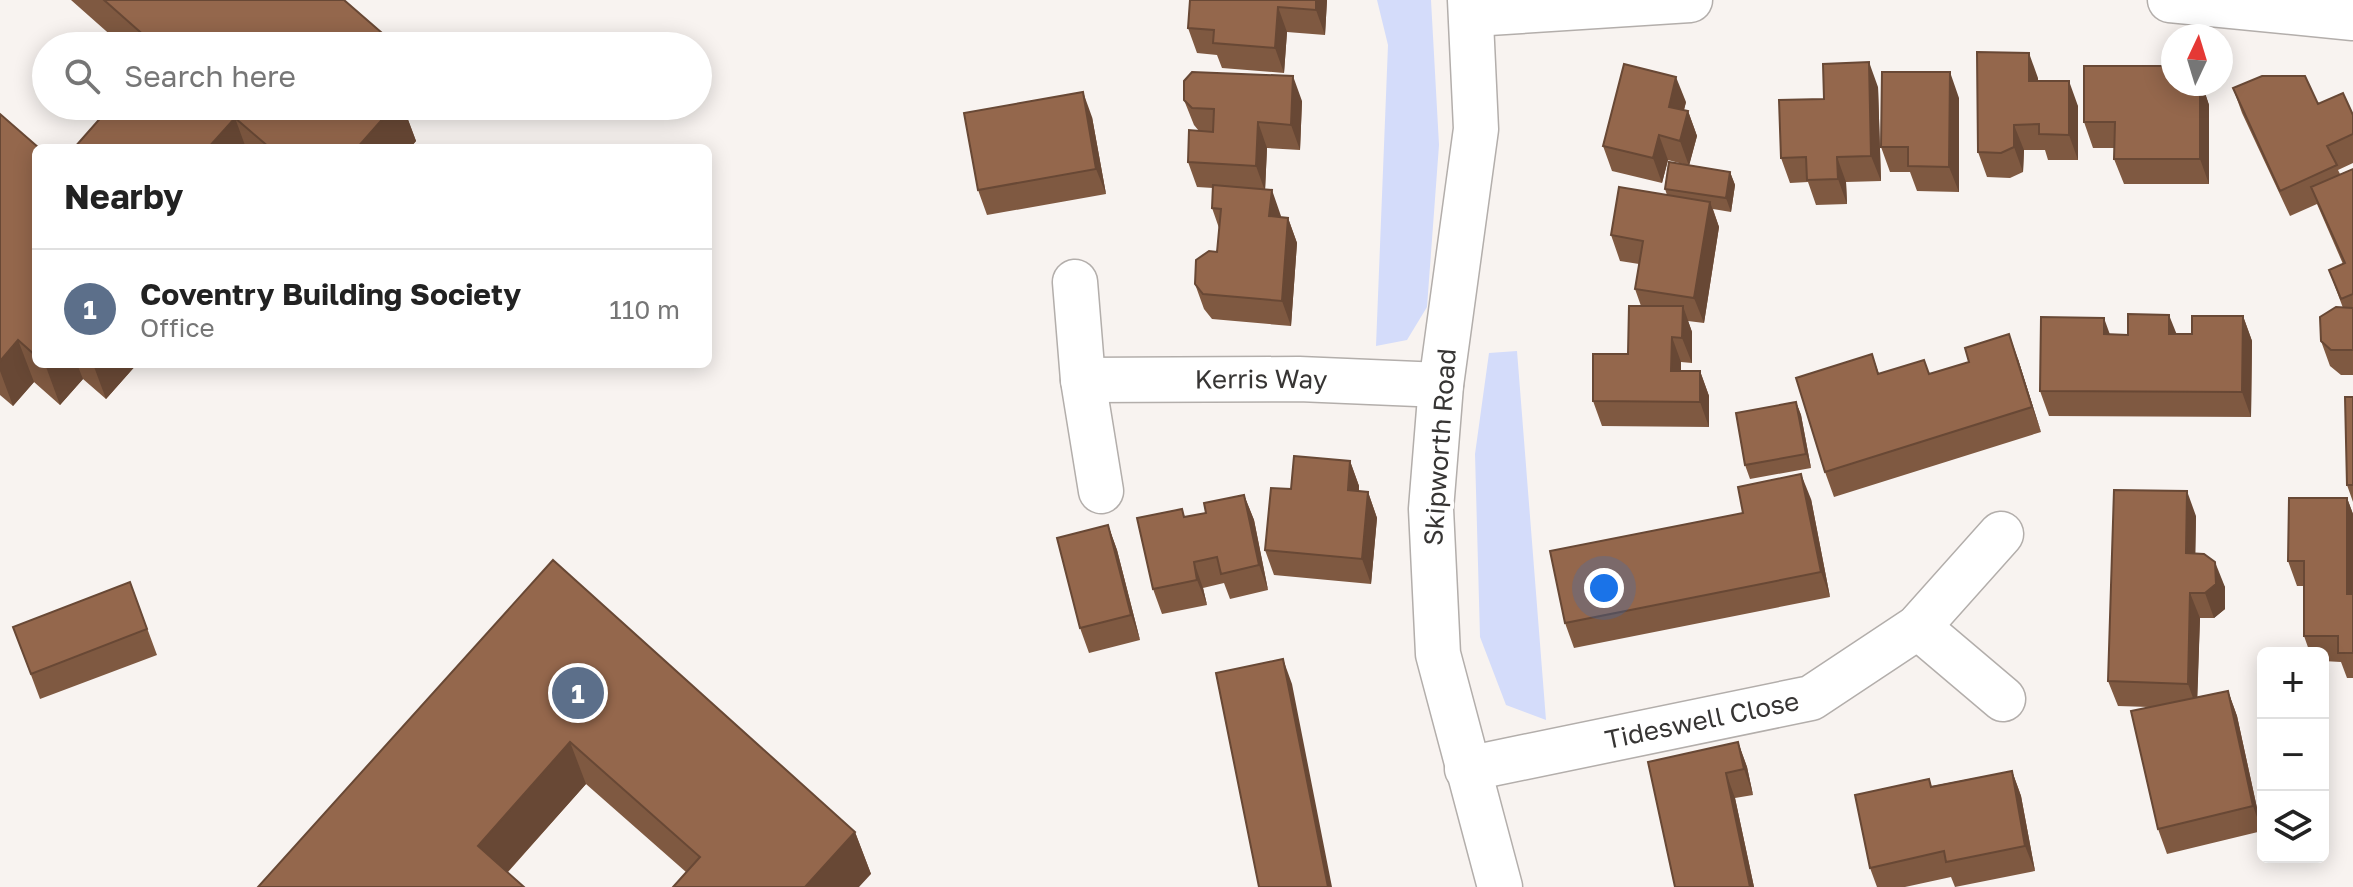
<!DOCTYPE html>
<html lang="en">
<head>
<meta charset="utf-8">
<style>
  :root { --surface:#fff; --page:#f6f6f6; --text:#222; --muted:#767676; --line:#e0e0e0; --accent:#444cc1 }
  body { margin:0; font-family:"Golos Text",sans-serif; background:var(--page); color:var(--text) }
  .controls { position:absolute; right:24px; bottom:24px; display:grid; overflow:hidden; border-radius:12px; box-shadow:0 4px 20px #0003 }
  .controls button { width:72px; height:72px; display:grid; place-items:center; padding:0; border:0; border-bottom:2px solid var(--line); background:var(--surface); color:var(--text); font:40px sans-serif }
  .compass { position:absolute; left:2161px; top:24px; width:72px; height:72px; border-radius:50%; background:var(--surface); box-shadow:0 4px 20px #0003; rotate:4deg }
  .you { position:absolute; left:1604px; top:588px; width:28px; height:28px; margin:-20px; border:6px solid #fff; border-radius:50%; background:#1a73e8; box-shadow:0 0 0 12px #1a73e833 }
  .badge { display:grid; place-items:center; width:52px; height:52px; border-radius:50%; background:var(--accent); color:#fff; font-size:26px; font-weight:700 }
  .pin { position:absolute; translate:-50% -50%; border:4px solid #fff; box-shadow:0 2px 8px #0006 }
  .list { margin:0; padding:0; list-style:none }
  h2 { display:flex; justify-content:space-between; align-items:center; height:104px; margin:0; padding:0 32px; font-size:34px }
  h2 small { font-size:26px; font-weight:400; color:var(--muted) }
  .list li { display:grid; grid-template-columns:52px 1fr auto; gap:24px; align-items:center; box-sizing:border-box; height:120px; padding:0 32px; border-top:2px solid var(--line) }
  .list b { display:block; font-size:30px; white-space:nowrap }
  .list p { margin:0; font-size:26px; white-space:nowrap; color:var(--muted) }
  .list em { font-size:26px; font-style:normal; color:var(--muted) }
  .icon { flex:none; width:44px; height:44px; fill:none; stroke:currentColor; stroke-width:2; stroke-linecap:round; stroke-linejoin:round }
  .map { position:relative; flex:none; width:2353px; height:887px; overflow:hidden }
  .search { position:absolute; background:var(--surface); box-shadow:0 4px 20px #0003; left:32px; top:32px; width:680px; height:88px; display:flex; align-items:center; gap:20px; box-sizing:border-box; padding:0 28px; border-radius:44px; color:var(--muted); font-size:30px }
  .panel { position:absolute; background:var(--surface); box-shadow:0 4px 20px #0003; left:32px; top:144px; width:680px; height:224px; border-radius:12px }
  .map>svg:first-child { display:block }
</style>
</head>
<body>
<div class="map">
<svg width="2353" height="887" viewBox="0 0 2353 887">
  <rect width="100%" height="100%" fill="#f8f3f0"/>
  <path fill="#d4dcfa" d="M1377 0H1431L1439 145 1427 307 1407 340 1376 346 1388 45Z
    M1517 351 1546 720 1506 705 1480 637 1475 454 1489 353Z"/>
  <g fill="none" stroke-linecap="round" stroke-linejoin="round">
    <defs>
      <g id="minor">
        <path d="M1470 0 1476 129 1441 385 1431 509 1438 654 1500 887"/>
        <path d="M2170 0 2353 18"/>
        <path d="M1473 14 1690 0"/>
        <path d="M1075 282 1083 380 1101 491"/>
        <path id="s1" d="M1083 380 1299 379 1441 385"/>
        <path d="M1918 627 2003 699"/>
        <path id="s2" d="M1467 769 1811 698 1918 627 2001 534"/>
      </g>
    </defs>
    <use href="#minor" stroke="#b3aeab" stroke-width="47"/>
    <use href="#minor" stroke="#fff" stroke-width="44"/>
  </g>
  <path fill="#7f5941" d="M71 0H344L397 46H123Z
    M1190 0H1327L1325 35 1287 32 1284 73 1222 68 1217 55 1197 53 1188 28Z
    M2038 78V81L2078 106V160H2048L2045 150H2024L2023 172 2010 178 1987 177 1978 152Z
    M2173 84H2202L2209 105V184H2124L2114 159 2115 148H2093L2084 122Z
    M1878 87 1881 181 1846 182 1847 204 1816 205 1808 182 1790 183 1781 158 1824 99Z
    M2233 88 2318 104 2353 115V163L2338 170 2340 174 2353 169V375H2341L2330 366 2321 341 2343 308 2329 270 2343 264 2317 204 2290 216 2242 113Z
    M1959 98V192L1917 191 1910 172H1890L1881 147Z
    M1184 100 1302 101 1300 150 1267 148 1265 190 1281 217 1288 218 1297 243 1291 326 1212 319 1204 309 1195 284 1217 252 1219 228 1212 208 1213 188 1197 187 1188 162 1199 131 1194 125Z
    M1686 102 1684 110 1688 111 1697 136 1689 165 1730 172 1735 185 1731 212 1713 209 1719 227 1704 323 1688 321 1692 332V363L1681 362V371H1700L1709 396V427L1602 426 1593 401 1628 354 1641 306 1635 289 1639 264 1620 261 1611 235 1667 195 1665 189 1683 164 1668 160 1662 183 1612 171 1603 146Z
    M111 106H407L404 109 416 141 410 148H74Z
    M0 114 36 148V364H137L106 399 83 379 60 405 34 382 13 406 0 395Z
    M1092 117 1106 194 987 215 978 190Z
    M2243 316 2252 341 2251 417 2049 416 2040 391 2110 334H2192Z
    M1872 354 1879 374 1924 360 1929 374 1969 362 2018 359 2041 432 1834 497 1825 472Z
    M2353 397V502L2347 485Z
    M1796 402 1801 415 1811 468 1750 479 1745 465Z
    M1350 461 1359 486V491L1368 492 1377 518 1371 584 1274 575 1265 550 1291 489Z
    M1244 495 1254 520 1268 590 1230 599 1224 583 1203 588 1207 605 1162 614 1153 589 1185 517 1206 513Z
    M2347 498 2353 514V678H2347L2341 662 2323 661V653H2310L2304 636V586H2297L2288 561Z
    M1811 499 1830 597 1574 648 1565 623Z
    M2196 516 2195 553 2225 587V609L2214 618H2200L2197 697 2228 691 2237 716 2262 831 2167 854 2158 829 2149 707 2118 706 2108 681Z
    M1108 525 1117 550 1140 640 1089 653 1080 628Z
    M553 560 855 832 871 874 686 872 586 784 508 872 258 887Z
    M130 582 157 655 40 699 13 627Z
    M1738 742 1747 767 1753 795 1735 798 1754 887H1675Z
    M2012 771 2021 796 2035 871 1955 887 1951 877 1905 887H1877L1870 868 1932 786Z"/>
  <path fill="#684835" d="M1316 0H1327L1325 35 1316 10Z
    M1278 7 1287 32 1284 73 1275 48Z
    M2029 53 2038 78V106L2029 81Z
    M1869 62 1878 87 1881 181 1871 156Z
    M1950 72 1959 98V192L1949 167Z
    M1293 76 1302 101 1300 150 1291 125Z
    M1676 77 1686 102 1678 132 1669 107Z
    M2069 81 2078 106V160L2069 135Z
    M2200 84H2202L2209 105V184L2200 159Z
    M1083 92 1092 117 1106 194 1096 169Z
    M388 106H407L404 109 416 141 410 148H357Z
    M1688 111 1697 136 1689 166 1680 141Z
    M235 118 246 148H208Z
    M1258 122 1267 148 1265 191 1256 166Z
    M2014 125 2024 150 2023 172 2014 147Z
    M1659 135 1668 160 1662 183 1653 158Z
    M1837 157 1846 182 1847 204 1838 179Z
    M1730 172 1735 185 1731 212 1726 198Z
    M1272 190 1281 216 1279 241 1269 216Z
    M1710 202 1719 227 1704 323 1694 298Z
    M1288 218 1297 243 1291 326 1282 301Z
    M1683 306 1692 332V363L1682 338Z
    M2169 315 2179 340 2169 334Z
    M2243 316 2252 341 2251 417 2242 392Z
    M2104 318 2113 343 2104 334Z
    M2009 334 2018 359 2041 432 2032 407Z
    M1672 337 1681 362V396L1671 371Z
    M18 340 34 382 13 406 0 371V361Z
    M45 364H77L83 379 60 405Z
    M93 364H137L106 399Z
    M1700 371 1709 396V427L1700 402Z
    M1796 402 1801 415 1811 468 1806 454Z
    M1350 461 1359 486 1357 515 1348 490Z
    M1801 474 1811 499 1830 597 1821 572Z
    M2187 491 2196 516 2195 578 2186 553Z
    M1368 492 1377 518 1371 584 1362 559Z
    M1244 495 1254 520 1268 590 1259 565Z
    M2347 498 2353 514V612L2347 594Z
    M1108 525 1117 550 1140 640 1131 615Z
    M1194 562 1203 588 1207 605 1197 580Z
    M2215 562 2225 587V609L2214 618 2205 593Z
    M2190 593 2200 618 2197 709 2188 684Z
    M1283 659 1292 684 1332 887H1328Z
    M2228 691 2237 716 2262 831 2253 806Z
    M570 742 586 784 494 887 478 846Z
    M1738 742 1747 767 1753 795 1744 769Z
    M2012 771 2021 796 2035 871 2025 846Z
    M1726 773 1735 798 1754 887H1750Z
    M855 832 871 874 859 887H805Z"/>
  <path fill="#94674c" stroke="#684835" stroke-width="2" d="M104 0H344L397 46H156Z
    M1190 0H1316V10L1278 7 1275 48 1213 43 1214 30 1188 28Z
    M1977 52 2029 53V81H2069V135L2039 134V124L2014 125V147L2001 153 1978 152Z
    M1869 62 1871 156 1837 157 1838 179 1807 180 1806 157 1781 158 1779 100 1824 99 1823 64Z
    M1624 64 1676 77 1669 107 1688 111 1680 141 1659 135 1653 158 1603 146Z
    M2084 66H2173V84H2200V159H2114L2115 122H2084Z
    M1192 72 1293 76 1291 125 1258 122 1256 166 1188 162 1189 130 1213 132 1214 109 1192 108 1184 100V81Z
    M1882 72H1950L1949 167 1908 166V147H1881Z
    M2262 76H2305L2318 104 2343 93 2353 115V134L2327 146 2337 165 2280 191 2233 88Z
    M1083 92 1096 169 978 190 964 113Z
    M111 106H394L357 148H270L235 118 208 148H74Z
    M0 114 39 148H36V356L18 340 0 361Z
    M1669 162 1730 172 1726 198 1665 189Z
    M2353 169V294L2341 299 2329 270 2345 263 2311 187Z
    M1213 185 1272 190 1269 216 1288 218 1282 301 1203 294 1195 284 1196 260 1209 251 1217 252 1221 209 1212 208Z
    M1619 187 1710 202 1694 298 1635 289 1643 241 1611 235Z
    M1629 306H1683L1682 338 1672 337 1671 371H1700V402L1593 401V354H1628Z
    M2336 307 2353 308V350H2331L2321 341 2320 317Z
    M2128 314 2169 315V334H2192V316H2243L2242 392 2040 391 2041 317 2104 318V334L2128 335Z
    M2009 334 2032 407 1825 472 1796 378 1872 354 1878 374 1924 360 1929 374 1969 362 1965 348Z
    M2345 397H2353V485H2347Z
    M1796 402 1806 454 1745 465 1736 413Z
    M1294 456 1350 461 1348 490 1368 492 1362 559 1265 550 1271 488 1291 489Z
    M1801 474 1821 572 1565 623 1550 551 1743 513 1738 487Z
    M2114 490 2187 491 2186 553 2204 554 2215 562 2216 584 2205 593H2190L2188 684 2108 681Z
    M1244 495 1259 565 1221 574 1217 557 1194 562 1197 580 1153 589 1137 518 1182 509 1184 517 1206 513 1204 503Z
    M2289 498H2347V594H2353V653H2338V636H2304V561H2288Z
    M1108 525 1131 615 1080 628 1057 538Z
    M553 560 855 832 805 887H673L700 857 570 742 478 846 524 887H258Z
    M130 582 147 629 31 674 13 627Z
    M1283 659 1328 887H1259L1216 673Z
    M2228 691 2253 806 2158 829 2131 711Z
    M1738 742 1744 769 1726 773 1750 887H1675L1648 762Z
    M2012 771 2025 846 1946 862 1944 851 1870 868 1855 795 1929 779 1931 787Z"/>
  <g text-anchor="middle" stroke-width="8" stroke-linejoin="round" paint-order="stroke">
    <g font-size="26" fill="#373534" stroke="#fff">
      <text dy="9" stroke="none"><textPath href="#s1" startOffset="178">Kerris Way</textPath></text>
      <text transform="translate(1440 447) rotate(-86)" y="9">Skipworth Road</text>
      <text dy="9" stroke="none"><textPath href="#s2" startOffset="240">Tideswell Close</textPath></text>
    </g>
  </g>
</svg>
<div class="controls">
<button>+</button>
<button>−</button>
<button><svg class="icon" aria-label="layers" viewBox="0 0 24 24"><path d="M12 4l9 5-9 5-9-5zM3 14l9 5 9-5"/></svg></button>
</div>
<svg class="compass" viewBox="-18 -18 36 36"><path d="M0-13l5 13h-10z" fill="#e53935"/><path d="M0 13l5-13h-10z" fill="#767676"/></svg>
<div class="you"></div>
<div class="pin badge" style="left:578px;top:693px;background:#5c6f8a">1</div>
<div class="search"><svg class="icon" aria-label="search" viewBox="0 0 24 24"><circle cx="10" cy="10" r="6"/><path d="M15 15l6 6"/></svg>Search here</div>
<section class="panel">
<h2>Nearby<small></small></h2>
<ul class="list">
<li><span class="badge" style="background:#5c6f8a">1</span><div><b>Coventry Building Society</b><p>Office</p></div><em>110 m</em></li>
</ul>
</section>
</div>
</body>
</html>
